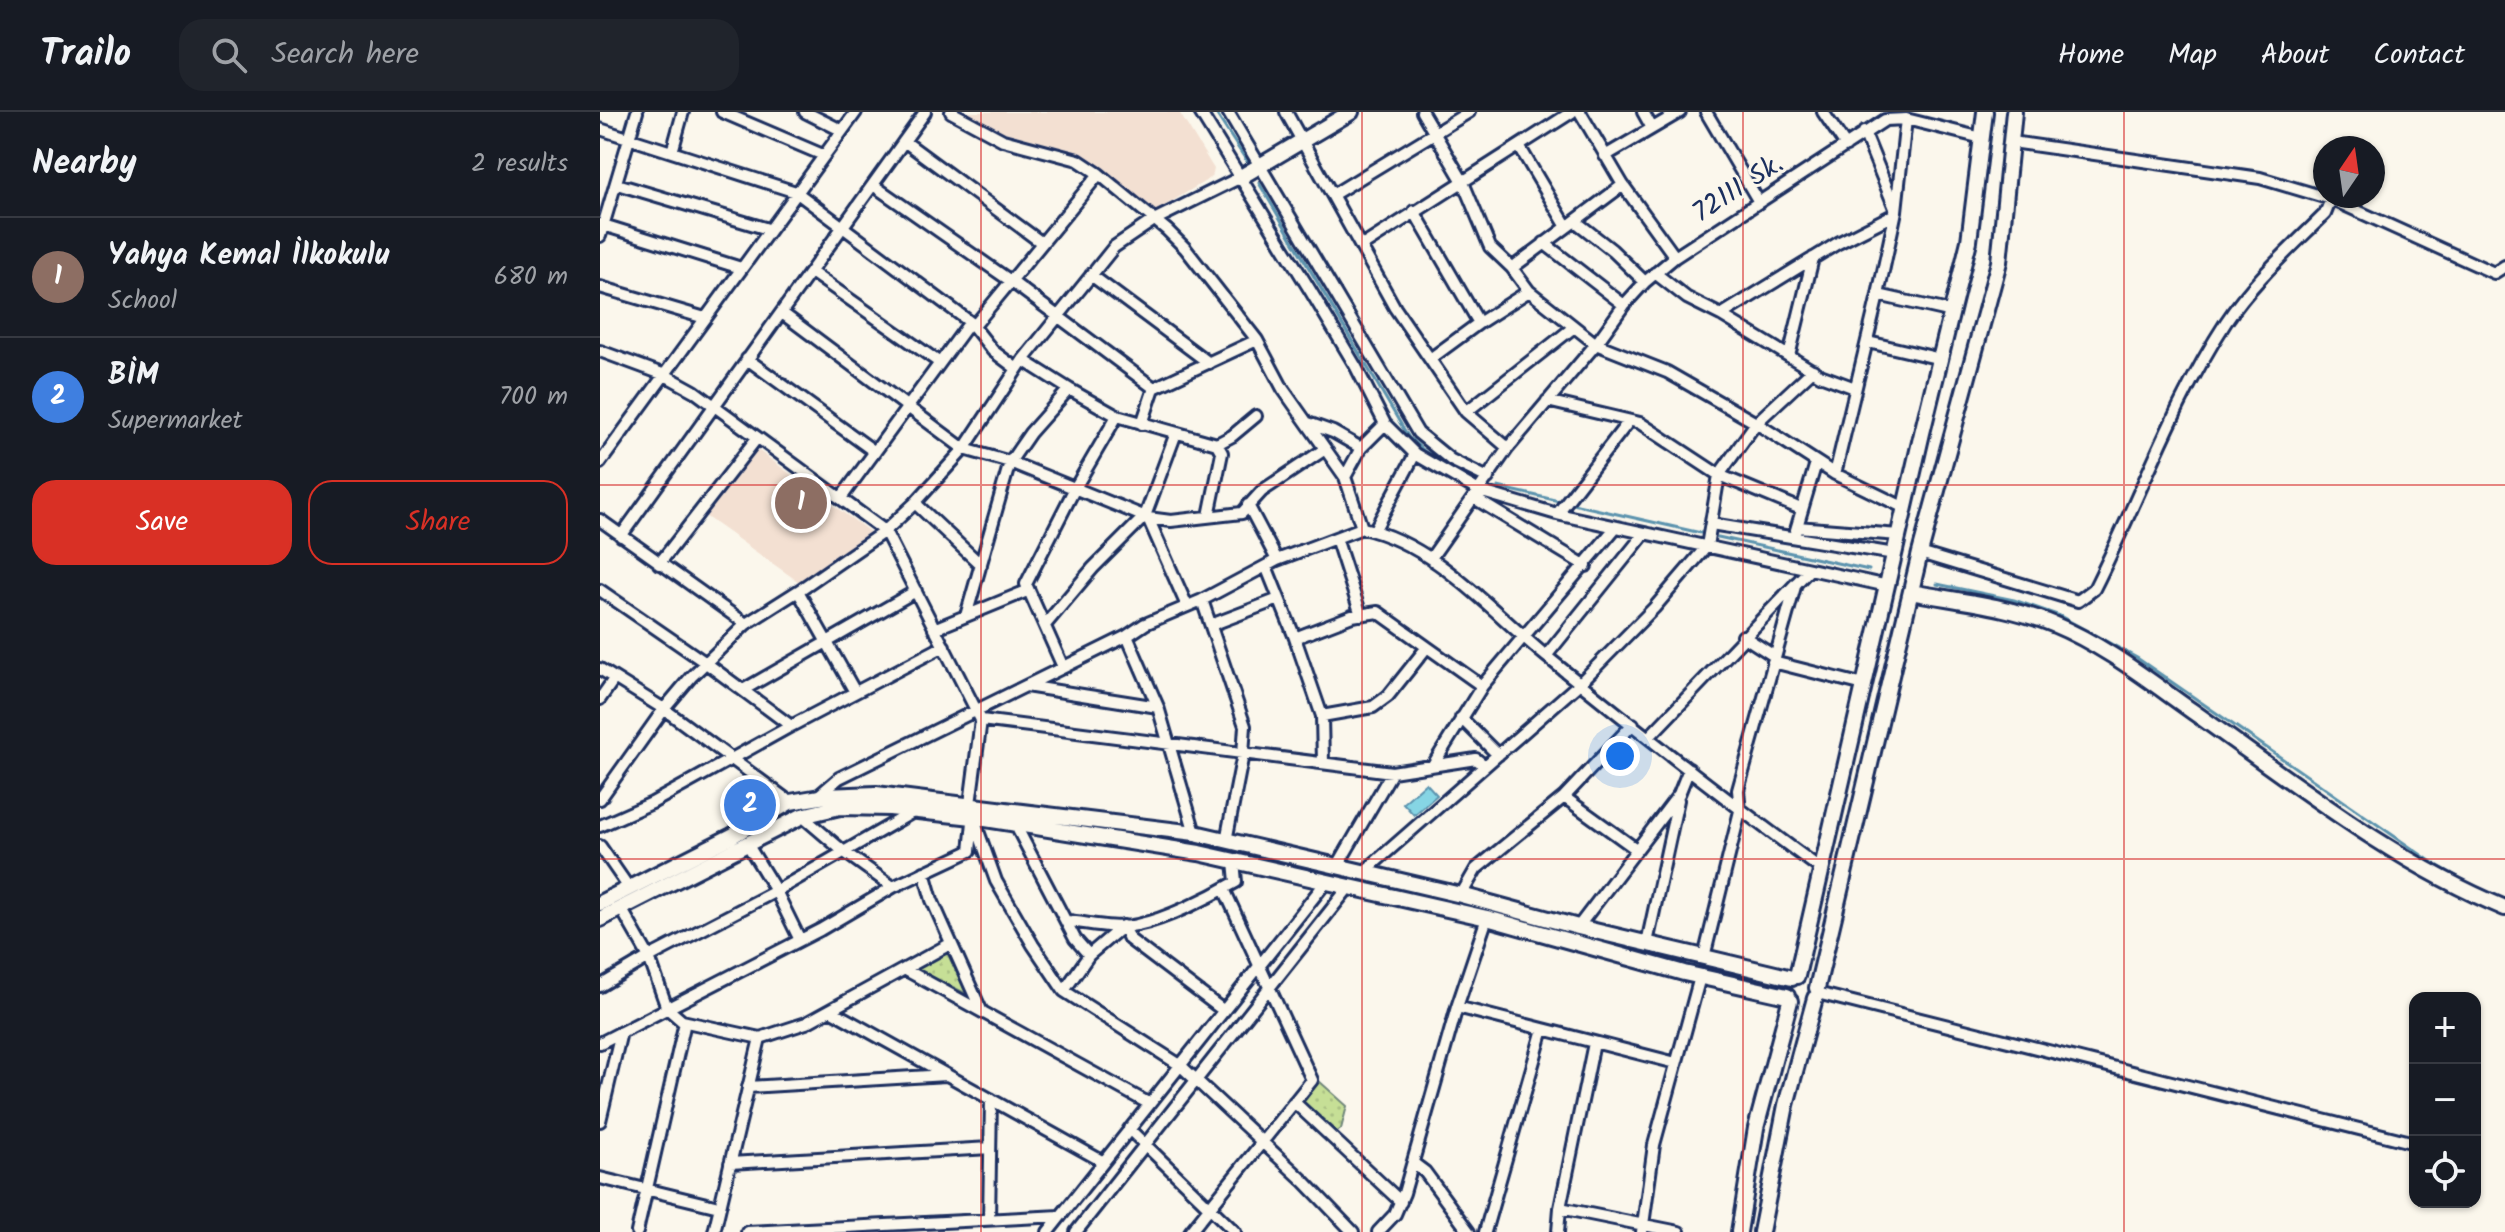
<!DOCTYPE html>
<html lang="en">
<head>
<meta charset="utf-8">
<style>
  :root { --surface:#171b24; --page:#20242c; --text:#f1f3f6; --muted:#9ea1a6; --line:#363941; --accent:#d93025 }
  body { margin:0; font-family:Kalam,sans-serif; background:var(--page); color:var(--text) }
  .controls { position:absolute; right:24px; bottom:24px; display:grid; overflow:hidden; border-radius:16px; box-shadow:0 2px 6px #0004 }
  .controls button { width:72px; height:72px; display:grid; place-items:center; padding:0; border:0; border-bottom:2px solid var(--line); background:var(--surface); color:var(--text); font:40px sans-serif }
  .compass { position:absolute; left:1713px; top:24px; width:72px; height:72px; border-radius:50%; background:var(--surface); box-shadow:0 2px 6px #0004; rotate:13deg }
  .you { position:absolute; left:1020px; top:644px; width:28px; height:28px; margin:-20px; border:6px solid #fff; border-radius:50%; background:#1a73e8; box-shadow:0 0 0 12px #1a73e833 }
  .badge { display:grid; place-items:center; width:52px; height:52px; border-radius:50%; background:var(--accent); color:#fff; font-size:26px; font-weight:700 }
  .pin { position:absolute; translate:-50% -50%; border:4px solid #fff; box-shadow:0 2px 8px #0006 }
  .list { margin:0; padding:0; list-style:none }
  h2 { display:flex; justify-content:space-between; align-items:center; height:104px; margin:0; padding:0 32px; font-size:34px }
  h2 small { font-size:26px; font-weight:400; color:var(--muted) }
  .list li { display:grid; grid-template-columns:52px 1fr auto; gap:24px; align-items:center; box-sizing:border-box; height:120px; padding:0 32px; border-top:2px solid var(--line) }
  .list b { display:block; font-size:30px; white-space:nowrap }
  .list p { margin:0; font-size:26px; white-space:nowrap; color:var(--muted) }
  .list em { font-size:26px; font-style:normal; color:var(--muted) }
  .actions { display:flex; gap:16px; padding:24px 32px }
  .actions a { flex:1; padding:18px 0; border:2px solid var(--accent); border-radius:24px; text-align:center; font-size:28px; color:var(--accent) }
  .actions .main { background:var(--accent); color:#fff }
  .icon { flex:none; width:44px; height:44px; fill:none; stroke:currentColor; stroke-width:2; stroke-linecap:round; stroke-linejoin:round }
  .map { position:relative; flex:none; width:1905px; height:1120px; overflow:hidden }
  header { display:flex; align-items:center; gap:48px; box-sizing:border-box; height:112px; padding:0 40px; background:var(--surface); border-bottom:2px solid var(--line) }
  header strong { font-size:38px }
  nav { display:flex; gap:44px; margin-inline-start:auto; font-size:28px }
  .search { width:560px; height:72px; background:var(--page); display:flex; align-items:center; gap:20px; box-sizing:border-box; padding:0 28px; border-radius:24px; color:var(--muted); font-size:30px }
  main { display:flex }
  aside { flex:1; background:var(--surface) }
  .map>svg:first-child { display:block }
</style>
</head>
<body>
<header>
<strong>Trailo</strong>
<div class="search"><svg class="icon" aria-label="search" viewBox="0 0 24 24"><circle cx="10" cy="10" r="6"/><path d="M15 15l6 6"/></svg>Search here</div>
<nav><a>Home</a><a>Map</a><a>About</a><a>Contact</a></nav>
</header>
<main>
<aside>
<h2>Nearby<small>2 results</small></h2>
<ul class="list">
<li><span class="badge" style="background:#8d6e63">1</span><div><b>Yahya Kemal İlkokulu</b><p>School</p></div><em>680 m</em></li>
<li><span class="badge" style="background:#3f7fe0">2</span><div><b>BİM</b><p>Supermarket</p></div><em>700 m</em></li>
</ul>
<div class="actions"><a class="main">Save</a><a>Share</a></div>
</aside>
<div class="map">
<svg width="1905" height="1120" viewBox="0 0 1905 1120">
  <defs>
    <pattern id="green-dots" width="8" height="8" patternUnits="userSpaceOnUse" patternTransform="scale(2)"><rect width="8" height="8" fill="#c6df96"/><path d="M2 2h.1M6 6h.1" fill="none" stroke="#aac084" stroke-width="1.8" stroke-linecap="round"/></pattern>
  </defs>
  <rect width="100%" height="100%" fill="#fbf7ec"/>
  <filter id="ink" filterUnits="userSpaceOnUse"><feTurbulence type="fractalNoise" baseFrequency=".0125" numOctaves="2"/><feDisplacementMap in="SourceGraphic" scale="16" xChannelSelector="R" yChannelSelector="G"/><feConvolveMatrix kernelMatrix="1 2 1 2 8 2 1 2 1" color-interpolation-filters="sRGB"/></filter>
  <g filter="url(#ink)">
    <path fill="#f3e0d2" d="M365 0H579L614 57 612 65 556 99 551 97 481 41 393 17Z
      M155 336 270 420 267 429 205 470H199L105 404Z"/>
    <path fill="url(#green-dots)" stroke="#70877a" stroke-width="2" d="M347 840 367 882 316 857Z
      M719 969 747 994 741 1017 737 1020 704 990Z"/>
    <path fill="#86d5e4" stroke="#5b93ae" stroke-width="2" d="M826 671 837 683 814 703 803 691Z"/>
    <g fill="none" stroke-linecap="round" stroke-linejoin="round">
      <path stroke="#5b93ae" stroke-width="3" d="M615 0 648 51
        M659 71 809 326 824 339 872 367
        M898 375 959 389
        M973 392 1101 421
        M1118 425 1269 458
        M1337 472 1414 488 1460 504 1537 546 1833 751 1872 773"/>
      <defs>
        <path id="street" d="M122 0 223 43
          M205 0 241 18
          M351 0 403 28 478 48 499 62 567 118 585 136 657 228
          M600 0 710 178 756 255 785 312 815 342 879 379 957 402 1288 474
          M628 0 818 321 851 348 888 366
          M686 0 795 196 866 300 908 336
          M822 0 862 68 890 135 912 156 929 179 996 232 1067 260 1156 311 1235 362 1305 396
          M980 0 1023 73 1075 145
          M1043 0 1052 16
          M1106 0 1159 90
          M1223 0 1246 34
          M0 17 196 80 370 210 393 239 417 257
          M1264 20 1295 96
          M304 29 442 131
          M1412 30 1660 66 1731 87 1894 161 1905 154
          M919 34 967 115
          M72 40 83 0
          M1005 44 1080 0
          M17 72 168 117
          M273 73 412 170 554 276 542 312
          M734 82 869 0
          M814 99 879 211 830 247
          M975 109 1012 138 1045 170
          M0 112 141 156
          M0 124 37 0
          M944 131 1024 193
          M762 134 972 0
          M912 156 1023 73
          M211 160 340 251
          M1055 161 1087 186 1121 203 1220 263 1255 276
          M491 163 609 251
          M0 175 105 206
          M1278 183 1353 200
          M182 201 364 337 410 350 548 406 571 409 642 401 662 379 725 337
          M1121 203 1238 131 1295 102
          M879 211 929 179
          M374 214 499 62
          M1268 230 1341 247
          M0 239 65 263 94 279 285 419 381 608 370 692
          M1189 244 1213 146
          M147 247 275 340
          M554 276 657 228 683 277 745 365 762 416
          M469 277 517 304 617 332
          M947 289 1040 311 1119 363 1201 397
          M866 300 974 215
          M708 311 733 320 761 336 785 312
          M0 351 256 0
          M1235 362 1278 183 1296 99 1306 7
          M745 365 761 336
          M241 386 370 210
          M874 386 986 454
          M315 391 381 453
          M648 393 677 448
          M957 402 1029 309
          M609 404 622 341 617 332 632 324 656 304
          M548 406 587 494
          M0 408 146 512
          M1111 412 1295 442
          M1197 415 1299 423
          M1196 418 1216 351
          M774 419 815 342
          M21 424 325 0
          M736 426 761 503
          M1320 441 1478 489 1494 477C1539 388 1572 293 1626 210 1653 169 1691 136 1725 102L1731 87
          M831 446 908 336 996 232 1024 193 1045 170 1075 145 1285 8 1306 7 1382 26
          M59 452 157 326
          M666 454 695 526 722 604 723 651
          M0 478 106 551 191 614
          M198 479 255 580
          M602 488 645 614 643 642 626 729
          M366 504 410 350 430 321 469 277 423 248
          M445 513 493 456 545 404 576 321
          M611 513 679 487
          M334 517 427 479
          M527 524 558 595 595 721
          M1143 524 1174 544
          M695 526 752 504 778 500 827 535
          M946 544 1045 421
          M1173 550 1264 573
          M463 555 426 472 475 376 517 304
          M0 557 64 597 190 690
          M426 574 558 595
          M143 578 316 479
          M0 587 14 567
          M722 604 773 595 788 584 827 535 882 574
          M861 606 898 643
          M381 608 792 660 876 647 885 654
          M1049 625 1210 457
          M833 653 882 574 1016 415
          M218 684 239 666 527 524 545 512 602 488 677 448 762 416C835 432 890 498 946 544 1036 617 1127 689 1221 757
          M964 685 1036 737
          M0 687 64 597 91 565 146 512 198 479 285 419 315 391 364 337 423 248 514 135 554 108 639 66
          M202 704 243 739 293 775
          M373 705 396 769 433 833 464 879 580 953 705 1070 753 1120
          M415 712 475 827 489 843
          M0 714 52 691 191 614 344 534
          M146 730 176 779 200 828
          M0 734 29 776
          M738 753 792 660
          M324 760 332 788 381 898
          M764 760 981 570 1054 496 1107 434 1119 363 1156 311 1213 258
          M861 783 876 757 964 685 1033 612
          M21 796 49 845 67 896 82 909 160 926 206 911 350 832
          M468 809C489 811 516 818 537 813 567 807 610 785 636 770L634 749
          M978 815 1079 682 1089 657
          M1047 831 1078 688
          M1104 845 1140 699 1138 678 1196 471
          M306 858 548 991
          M0 874 49 845 176 779 313 700
          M464 879 489 843 523 814 529 827 624 899
          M1217 881 1815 1031
          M857 895 1076 951
          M230 898 502 1049
          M0 931 220 818 293 775 370 739 373 710
          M148 975 346 963
          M694 990 801 1090
          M0 1009 21 920
          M529 1017 635 1120
          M130 1051 390 1036
          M813 1051 825 1060 869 1120
          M0 1066 119 1095
          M960 1096 1079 1120
          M389 1108 391 987
          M37 1120 85 910
          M114 1120 160 926
          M147 1120 460 1104
          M448 1120 726 770
          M476 1120 749 775
          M590 1120 712 968 624 777
          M778 1120 795 1102 804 1081 857 895 887 806
          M885 1120 943 917
          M958 1120 960 1096 994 931
          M1042 1120 1054 1033 1100 865"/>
        <path id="secondary" d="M639 66 751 0
          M1311 480C1358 489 1409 494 1453 512 1504 533 1548 568 1592 599 1692 669 1791 749 1905 796
          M0 791 132 724 190 690 226 684 276 682 595 721 861 783 978 815 1192 866
          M0 807 202 704 240 695 290 696 373 705 599 741 887 806 1084 861 1187 884
          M1197 864 1322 321 1369 129 1385 0
          M1217 876 1320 441 1399 150 1414 0
          M1139 1120 1156 1016 1190 889
          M1161 1120 1186 993 1215 886"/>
      </defs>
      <use href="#street" stroke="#1b2f5e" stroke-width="16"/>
      <use href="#secondary" stroke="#1b2f5e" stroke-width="20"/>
      <use href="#street" stroke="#fbf7ec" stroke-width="10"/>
      <use href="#secondary" stroke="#fbf7ec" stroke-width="14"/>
    </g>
  </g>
  <path fill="none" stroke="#d62828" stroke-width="2" stroke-opacity="0.55" d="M381 0V1120M762 0V1120M1143 0V1120M1524 0V1120M0 373H1905M0 747H1905"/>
  <g text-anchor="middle" stroke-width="6" stroke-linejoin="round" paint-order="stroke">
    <g font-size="28" fill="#1b2f5e" stroke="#fbf7ec">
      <text transform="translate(1137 75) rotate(-33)" y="10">72111 Sk.</text>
    </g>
  </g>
</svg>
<div class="controls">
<button>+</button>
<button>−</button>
<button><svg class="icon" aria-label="locate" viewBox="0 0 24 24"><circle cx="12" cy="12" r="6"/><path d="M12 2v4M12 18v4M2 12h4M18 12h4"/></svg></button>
</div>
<svg class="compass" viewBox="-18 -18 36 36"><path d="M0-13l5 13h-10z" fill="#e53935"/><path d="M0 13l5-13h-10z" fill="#9ea1a6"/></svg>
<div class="you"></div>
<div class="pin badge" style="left:201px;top:391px;background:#8d6e63">1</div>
<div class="pin badge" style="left:150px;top:693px;background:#3f7fe0">2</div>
</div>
</main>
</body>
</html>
